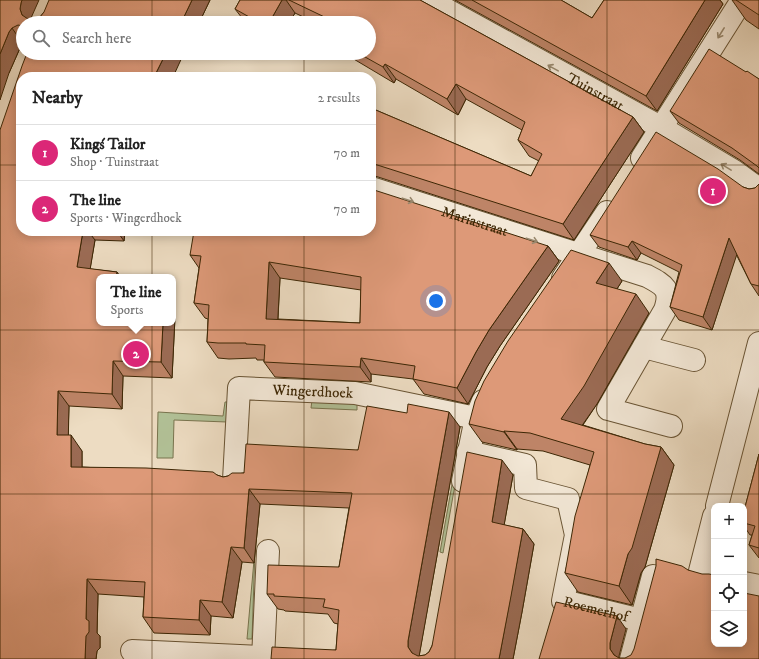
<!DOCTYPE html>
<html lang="en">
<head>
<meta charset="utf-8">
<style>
  :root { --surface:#fff; --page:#f2f2f2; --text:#222; --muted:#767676; --line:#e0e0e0; --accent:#db2777 }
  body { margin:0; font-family:"IM FELL DW Pica",serif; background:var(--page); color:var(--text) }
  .controls { position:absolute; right:12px; bottom:12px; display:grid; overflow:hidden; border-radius:8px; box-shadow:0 2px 10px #0003 }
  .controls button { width:36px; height:36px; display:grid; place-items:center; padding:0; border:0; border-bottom:1px solid var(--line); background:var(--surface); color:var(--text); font:20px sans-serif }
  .you { position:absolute; left:436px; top:301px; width:14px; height:14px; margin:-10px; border:3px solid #fff; border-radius:50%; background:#1a73e8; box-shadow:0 0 0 6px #1a73e833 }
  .badge { display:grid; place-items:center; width:26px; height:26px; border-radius:50%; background:var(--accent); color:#fff; font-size:13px; font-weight:700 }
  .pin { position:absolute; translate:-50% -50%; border:2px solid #fff; box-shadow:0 1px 4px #0006 }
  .popup { position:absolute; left:96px; top:274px; width:80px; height:52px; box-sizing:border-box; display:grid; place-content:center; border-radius:8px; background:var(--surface); filter:drop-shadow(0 1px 3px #0005); font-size:13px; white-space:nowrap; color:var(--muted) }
  .popup b { font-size:15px; color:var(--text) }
  .popup::after { content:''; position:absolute; left:50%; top:100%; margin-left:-8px; border:8px solid transparent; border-top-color:var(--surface) }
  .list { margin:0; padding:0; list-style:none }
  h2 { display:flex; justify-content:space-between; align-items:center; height:52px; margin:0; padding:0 16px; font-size:17px }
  h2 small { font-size:13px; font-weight:400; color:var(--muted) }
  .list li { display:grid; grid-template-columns:26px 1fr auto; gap:12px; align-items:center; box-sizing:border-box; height:56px; padding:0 16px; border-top:1px solid var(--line) }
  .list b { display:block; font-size:15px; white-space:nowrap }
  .list p { margin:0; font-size:13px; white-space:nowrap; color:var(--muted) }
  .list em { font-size:13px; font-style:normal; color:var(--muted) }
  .icon { flex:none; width:22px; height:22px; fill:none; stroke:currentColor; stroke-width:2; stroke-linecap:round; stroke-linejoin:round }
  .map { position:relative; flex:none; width:759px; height:659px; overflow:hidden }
  .search { position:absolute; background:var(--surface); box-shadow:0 2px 10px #0003; left:16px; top:16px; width:360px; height:44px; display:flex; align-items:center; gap:10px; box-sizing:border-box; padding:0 14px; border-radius:22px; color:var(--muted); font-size:15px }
  .panel { position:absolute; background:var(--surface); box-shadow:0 2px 10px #0003; left:16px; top:72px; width:360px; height:164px; border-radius:16px }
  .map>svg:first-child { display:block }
</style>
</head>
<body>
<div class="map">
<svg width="759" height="659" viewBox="0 0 759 659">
  <rect width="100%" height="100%" fill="#eddcc2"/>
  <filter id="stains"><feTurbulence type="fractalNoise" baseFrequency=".005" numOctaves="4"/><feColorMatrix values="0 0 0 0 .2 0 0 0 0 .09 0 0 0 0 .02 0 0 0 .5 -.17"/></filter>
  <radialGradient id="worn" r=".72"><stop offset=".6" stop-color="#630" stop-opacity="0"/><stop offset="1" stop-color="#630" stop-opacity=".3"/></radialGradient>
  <path fill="#b2c298" stroke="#78744e" d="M312 400 357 402V410L311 408Z
    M225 402H228L227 422 174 420 173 458H157L158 412 223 416Z
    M453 479H456L443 553 440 552Z
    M255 549 252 639H247Z"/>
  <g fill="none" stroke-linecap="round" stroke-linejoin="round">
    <defs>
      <g id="minor">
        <path id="s1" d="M429 0 662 128 734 171 759 189"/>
        <path d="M642 158 742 0"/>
        <path id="s2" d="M371 188 647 276C664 285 672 289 665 310L608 409 671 426"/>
        <path d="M563 278 607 212"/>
        <path d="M644 347 694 360"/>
        <path id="s3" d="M468 452 525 465 526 488 568 499 576 535 563 601 641 620"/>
        <path id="s4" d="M234 480 239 388 355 393 476 418"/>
        <path d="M463 481 476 418 483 401"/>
        <path d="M717 506 759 343"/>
        <path d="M714 516 700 571 714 575"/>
        <path d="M744 583 759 586"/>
        <path d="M132 651 263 657"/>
        <path d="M263 659 268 551"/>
        <path d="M631 659 653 576"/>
      </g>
    </defs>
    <use href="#minor" stroke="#695434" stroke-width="24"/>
    <use href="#minor" stroke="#f3e8d7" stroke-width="22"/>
  </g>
  <path fill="#be8467" stroke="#3d2705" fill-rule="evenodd" d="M0 0 31 18V20H34L40 17 44 12 210 0 199 23H23V44L20 48 9 73Z
    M240 0H420L633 117 644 132 574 240 375 176H371V108L531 176 539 161 529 156 518 140 522 130 466 99 458 115 396 79 394 83 352 58 348 53H369V23H316L295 13 289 23H246L235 9Z
    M455 0H561L592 18 604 0H720L723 4 657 111Z
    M732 0H759V29L746 20Z
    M746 72 759 79V174L740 160 679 123 670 111Z
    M759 184V296L751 284 736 254 712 330 679 320 670 307 679 272 641 253 637 260 599 247 590 235 743 187 749 189 755 188Z
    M21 231H125L124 241 95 240 90 269 117 272 120 277H99V323H173V315L175 317 172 378 123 376 122 409 69 406 68 435 82 451V467L217 475 223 477 358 450 460 427 419 656 425 655 429 652 513 475 504 525 523 529 534 544 522 612 513 659H271L336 650 338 624 334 623 328 614 285 611 284 610 278 609 267 594 339 567 349 508 260 504 254 563 242 562 233 618 211 616 210 635 154 633 143 617 144 597 98 594 97 633 100 636V648L97 651 96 659H0Z
    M548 246 559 261 500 346 487 367 468 404 424 394 413 379 371 374V382L275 377 264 362V360H257L256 358 229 359 218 358 207 342 208 319 205 318 194 303 199 268 190 255ZM280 278 361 290 360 323 278 319Z
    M622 281 617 289 649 313 597 404 583 425 645 444 661 447 674 465 645 567 641 573 632 605 578 592 565 573 590 465 543 451 517 449V450L482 442 469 424Z
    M759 454V558L749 545 752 535H750L744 526V511Z"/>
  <path fill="#9b6b54" stroke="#3d2705" d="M22 0H39L31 18V23L22 15 20 9 21 3Z
    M192 0H210L199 23H181Z
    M282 0H286L295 13 289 23H269Z
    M705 0H720L723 4 657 111 646 96Z
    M12 28 23 44 20 48 9 73 0 100V54L9 32Z
    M166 53H184L173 77H154Z
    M385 64 396 79 394 83 383 67Z
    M456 84 466 99 458 115 447 99Z
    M633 117 644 132 574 240 563 224Z
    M83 231H88L95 240 88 282 77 267Z
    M117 231H125L124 241Z
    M729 238 738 251 712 330 703 317Z
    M632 241 641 253 637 260 628 247Z
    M548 246 559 261 500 346 487 367 468 404 457 388 476 352 489 330Z
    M269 262 280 278 277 334 266 319Z
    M609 263 622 281 609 301 596 283Z
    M117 272 120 277H116Z
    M636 294 649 313 597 404 574 437 561 419Z
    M173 315 175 317 172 378 161 362 163 323H173Z
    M361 358 371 374V382L360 367Z
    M113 361 123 376 122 409 112 394Z
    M58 391 69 406 68 450 57 435Z
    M449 412 460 427 419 657 416 659 408 647V641Z
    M504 431 517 449V450L504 432Z
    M71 435 82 451V482L71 467Z
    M661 447 674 465 645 567 641 573 632 605 619 586 628 554Z
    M502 460 513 475 502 537 492 522Z
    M249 489 260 504 254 563 244 548Z
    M523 529 534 544 522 612 513 659H499Z
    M231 547 242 562 233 618 222 602Z
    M87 579 98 594 97 633 100 636V648L97 651 96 659H85Z
    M200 600 211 616 210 635 199 620Z
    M617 616 626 629 619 656V659L614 655 610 649V643Z"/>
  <path fill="#dd9978" stroke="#3d2705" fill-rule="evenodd" d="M0 0H22L21 3 20 9 22 15 28 19 34 20 40 17 44 12 49 0H192L181 23H23V26L18 25 12 28 9 32 0 54Z
    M240 0H282L269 23H260L235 9Z
    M289 0H420L633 117 563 224 371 163V108L531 176 542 154 518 140 525 122 456 84 447 99 385 64 383 67 358 53H369V23H337Z
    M472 0H561L592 18 604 0H705L646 96Z
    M736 0H759V15Z
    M709 49 746 72 747 71 759 79V168L757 166 732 148 670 111Z
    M27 53H166L154 77H21V231H83L77 267 117 272 116 277H99V323H163L161 362 113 361 112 394 58 391 57 435H71V467L146 468 213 472 217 475 223 477 228 476 232 473H244L246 444 358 450 367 406 407 413 408 404 449 412 408 641V647L412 653 418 656 425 655 429 652 432 646 467 452 502 460 492 522 523 529 511 596 499 659H271L272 647 336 650 339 610 323 607 325 599 274 596V594H267L268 565 339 567 352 493 249 489 244 548 231 547 222 602 200 600 199 620 143 617 145 582 87 579 86 619 89 621V632L86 636 85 659H0V130L22 66Z
    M656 132 718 169 743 187 749 189 755 188 759 184V286L751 284 729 238 703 317 670 307 682 265 632 241 628 247 590 235Z
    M371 189 548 246 489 330 476 352 457 388 413 379 415 366 361 358 360 367 264 362 265 345 246 344V343H218L207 342 209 305 194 303 201 256 190 255 194 231H371ZM269 262 361 277 360 323 266 319Z
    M571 250 609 263 596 283 636 294 584 386 561 419 645 444 661 447 632 548 628 554 619 586 565 573 575 516 594 452 530 433 504 431V432L469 424 475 401 484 381 508 341Z
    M759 454V548L749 545 755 526 744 523V511Z
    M656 559 682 566 688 570 702 574H709L714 575V644H744V593L759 596V659H539L556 602 617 616 610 643V649L614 655 619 658H625L631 655 634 649 656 566Z"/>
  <defs><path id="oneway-shaft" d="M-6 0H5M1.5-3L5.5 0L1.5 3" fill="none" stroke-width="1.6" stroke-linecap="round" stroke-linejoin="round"/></defs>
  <g stroke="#98886e">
    <use href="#oneway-shaft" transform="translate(721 33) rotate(122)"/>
    <use href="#oneway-shaft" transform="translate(553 68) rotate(-151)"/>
    <use href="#oneway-shaft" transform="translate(726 167) rotate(-149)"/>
    <use href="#oneway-shaft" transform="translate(408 200) rotate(18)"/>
    <use href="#oneway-shaft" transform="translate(532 240) rotate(18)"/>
  </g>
  <path fill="none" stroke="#3d2705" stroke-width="1" stroke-opacity="0.55" d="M152 0V23M304 0V23M455 0V659M607 0V659M152 53V77M304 53V77M0 165H21M371 165H759M152 231V659M304 231V659M0 330H759M0 494H759"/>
  <g text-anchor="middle" stroke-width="4" stroke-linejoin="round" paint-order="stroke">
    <g font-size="15" fill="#3d2705" stroke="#f3e8d7">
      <text dy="5" stroke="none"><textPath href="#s1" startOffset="190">Tuinstraat</textPath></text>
      <text dy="5" stroke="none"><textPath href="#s2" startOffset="109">Mariastraat</textPath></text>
      <text dy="5" stroke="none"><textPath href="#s4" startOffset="166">Wingerdhoek</textPath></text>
      <text dy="5" stroke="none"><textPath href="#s3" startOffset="263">Roemerhof</textPath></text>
    </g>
  </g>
  <rect width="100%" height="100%" filter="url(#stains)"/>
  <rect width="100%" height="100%" fill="url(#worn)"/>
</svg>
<div class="controls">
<button>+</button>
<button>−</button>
<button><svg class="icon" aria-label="locate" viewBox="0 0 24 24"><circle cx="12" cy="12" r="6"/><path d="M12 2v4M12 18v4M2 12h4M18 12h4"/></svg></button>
<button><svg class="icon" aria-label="layers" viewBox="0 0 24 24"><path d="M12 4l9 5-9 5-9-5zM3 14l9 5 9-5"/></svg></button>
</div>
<div class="you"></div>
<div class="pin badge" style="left:713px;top:191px">1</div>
<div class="pin badge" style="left:136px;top:354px">2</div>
<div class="popup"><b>The line</b>Sports</div>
<div class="search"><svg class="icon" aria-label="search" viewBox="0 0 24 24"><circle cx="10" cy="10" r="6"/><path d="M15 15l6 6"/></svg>Search here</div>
<section class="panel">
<h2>Nearby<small>2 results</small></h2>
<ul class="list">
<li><span class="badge">1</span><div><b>Kingś Tailor</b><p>Shop · Tuinstraat</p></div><em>70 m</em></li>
<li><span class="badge">2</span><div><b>The line</b><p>Sports · Wingerdhoek</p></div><em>70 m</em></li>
</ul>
</section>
</div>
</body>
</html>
